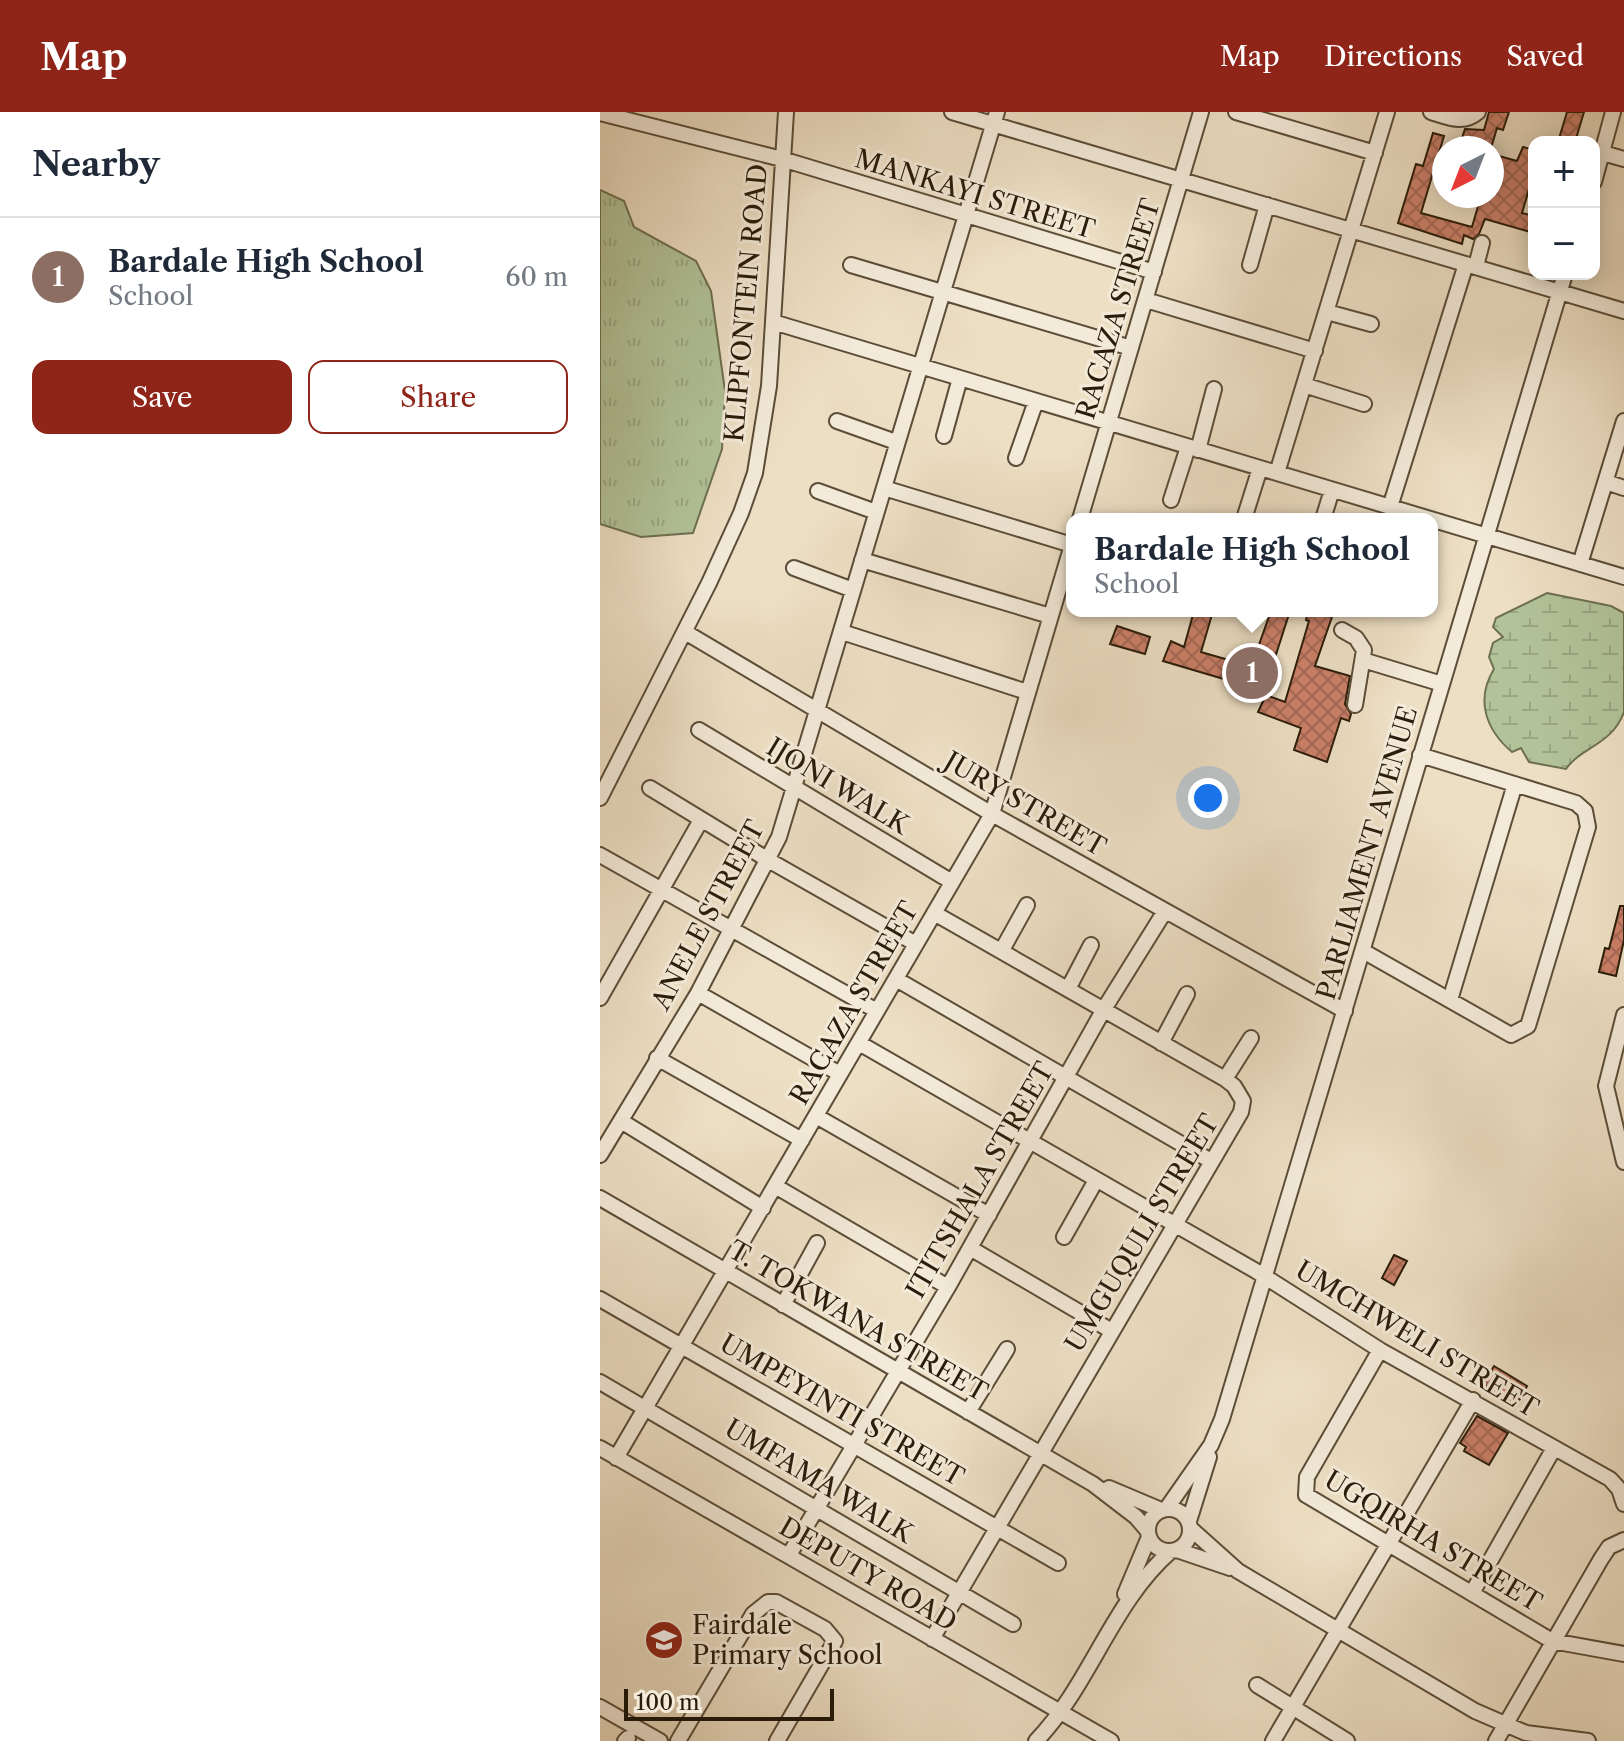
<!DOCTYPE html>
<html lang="en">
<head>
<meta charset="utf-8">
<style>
  :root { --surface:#fff; --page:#f2f2f3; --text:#1f2937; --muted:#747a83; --line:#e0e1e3; --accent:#8f2418 }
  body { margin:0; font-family:"Libre Caslon Text",serif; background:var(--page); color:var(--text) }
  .controls { position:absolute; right:24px; top:24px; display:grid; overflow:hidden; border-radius:16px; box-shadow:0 4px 20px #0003 }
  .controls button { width:72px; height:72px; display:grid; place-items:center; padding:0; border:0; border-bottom:2px solid var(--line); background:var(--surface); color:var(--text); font:40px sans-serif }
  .compass { position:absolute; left:832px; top:24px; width:72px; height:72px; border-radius:50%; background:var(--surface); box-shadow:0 4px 20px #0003; rotate:222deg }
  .scale { position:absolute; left:24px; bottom:20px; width:210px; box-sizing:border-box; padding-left:8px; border:4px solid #2a1c09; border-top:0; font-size:22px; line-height:28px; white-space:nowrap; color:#2a1c09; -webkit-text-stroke:6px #f3ead9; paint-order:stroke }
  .you { position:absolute; left:608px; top:686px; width:28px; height:28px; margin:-20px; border:6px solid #fff; border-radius:50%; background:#1a73e8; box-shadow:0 0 0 12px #1a73e833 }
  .badge { display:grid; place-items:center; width:52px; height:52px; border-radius:50%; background:var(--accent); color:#fff; font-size:26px; font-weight:700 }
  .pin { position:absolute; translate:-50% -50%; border:4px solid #fff; box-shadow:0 2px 8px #0006 }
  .popup { position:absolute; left:466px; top:401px; width:372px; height:104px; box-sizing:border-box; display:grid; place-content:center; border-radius:16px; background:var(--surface); filter:drop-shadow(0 2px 6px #0005); font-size:26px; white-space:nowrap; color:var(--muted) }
  .popup b { font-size:30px; color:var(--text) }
  .popup::after { content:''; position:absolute; left:50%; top:100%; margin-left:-16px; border:16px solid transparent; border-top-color:var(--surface) }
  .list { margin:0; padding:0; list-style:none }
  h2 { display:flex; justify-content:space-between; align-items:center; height:104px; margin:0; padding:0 32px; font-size:34px }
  h2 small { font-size:26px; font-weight:400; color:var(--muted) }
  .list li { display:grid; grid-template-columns:52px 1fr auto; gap:24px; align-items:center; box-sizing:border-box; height:120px; padding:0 32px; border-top:2px solid var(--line) }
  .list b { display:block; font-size:30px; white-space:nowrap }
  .list p { margin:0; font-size:26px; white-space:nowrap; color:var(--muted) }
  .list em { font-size:26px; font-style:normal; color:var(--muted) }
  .actions { display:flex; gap:16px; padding:24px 32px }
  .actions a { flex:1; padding:18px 0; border:2px solid var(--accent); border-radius:16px; text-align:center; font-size:28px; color:var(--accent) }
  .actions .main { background:var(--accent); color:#fff }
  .map { position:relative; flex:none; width:1024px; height:1629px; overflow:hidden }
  header { display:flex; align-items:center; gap:48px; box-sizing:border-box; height:112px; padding:0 40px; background:var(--accent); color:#fff }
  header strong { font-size:38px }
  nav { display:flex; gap:44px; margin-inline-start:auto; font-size:28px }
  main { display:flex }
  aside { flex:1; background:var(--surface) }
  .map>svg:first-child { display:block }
</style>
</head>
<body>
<header>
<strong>Map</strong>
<nav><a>Map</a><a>Directions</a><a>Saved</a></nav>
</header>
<main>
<aside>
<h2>Nearby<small></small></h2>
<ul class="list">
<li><span class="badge" style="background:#8d6e63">1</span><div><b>Bardale High School</b><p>School</p></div><em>60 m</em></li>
</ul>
<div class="actions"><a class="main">Save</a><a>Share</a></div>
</aside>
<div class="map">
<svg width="1024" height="1629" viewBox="0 0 1024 1629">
  <defs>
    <pattern id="grass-tufts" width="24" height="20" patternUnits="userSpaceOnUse" patternTransform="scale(2)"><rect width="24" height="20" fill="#b2c399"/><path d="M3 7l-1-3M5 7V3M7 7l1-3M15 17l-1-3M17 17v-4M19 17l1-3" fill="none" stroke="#99a782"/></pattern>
    <pattern id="wetland-marsh" width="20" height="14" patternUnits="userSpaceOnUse" patternTransform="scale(2)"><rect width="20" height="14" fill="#b2c399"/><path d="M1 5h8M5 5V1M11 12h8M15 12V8" fill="none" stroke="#99a782"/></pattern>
    <pattern id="building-cross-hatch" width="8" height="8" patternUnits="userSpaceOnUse" patternTransform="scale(2)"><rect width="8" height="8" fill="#cb8069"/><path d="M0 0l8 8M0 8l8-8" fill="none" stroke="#a56855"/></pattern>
  </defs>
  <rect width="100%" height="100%" fill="#eddfc4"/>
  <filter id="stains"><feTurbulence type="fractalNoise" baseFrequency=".0025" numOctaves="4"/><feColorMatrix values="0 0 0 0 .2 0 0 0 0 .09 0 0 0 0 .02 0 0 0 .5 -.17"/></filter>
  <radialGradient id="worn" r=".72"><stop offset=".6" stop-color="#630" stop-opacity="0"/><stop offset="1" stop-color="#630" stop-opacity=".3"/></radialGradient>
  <path fill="url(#grass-tufts)" stroke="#6e7051" stroke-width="2" d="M0 78 24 89 34 115 96 149 111 179 125 279 122 337 93 421 41 425 0 412Z"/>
  <path fill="url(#wetland-marsh)" stroke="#6e7051" stroke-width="2" d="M947 481 1011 494 1024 501V600C1012 633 981 635 966 657L929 650 921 636 912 640C886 618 875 588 894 557L889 545 893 531 903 525 893 515 896 506Z"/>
  <path fill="url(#building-cross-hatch)" stroke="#2a1c09" stroke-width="2" d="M889 0H909L903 18 897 16 891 36 861 29 865 17 884 18Z
    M967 0H984L975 30H958Z
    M833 21 844 24 821 101 872 115 881 84H892V42L917 49 923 35 934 38V60L922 101 934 104V121L885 107 879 122 873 127 864 123 862 132 798 111 816 52 823 54Z
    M594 499H613L601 540 632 549 627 568 563 549 571 529 584 535Z
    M671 499H690L670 561 651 555Z
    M708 499H734L715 554 750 564 745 592 751 602 749 609 741 606 727 650 694 638 701 616 658 600 666 583 685 590 709 509 706 508Z
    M517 514 550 525 545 542 510 532Z
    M1020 794H1024V828L1016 864 999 860 1005 836 1009 837Z
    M794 1143 807 1149 794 1173 782 1166Z
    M894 1254 927 1274 917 1292 883 1272Z
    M877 1304 908 1321 889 1353 864 1339 866 1335 860 1331Z"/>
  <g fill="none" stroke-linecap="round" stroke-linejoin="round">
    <defs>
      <path id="minor" d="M352 0 1024 199
        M636 0 775 41
        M831 0C848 5 863 13 878 0
        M0 1 182 47 554 160
        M1003 41 1024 47
        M994 70 1013 0
        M251 153 531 236
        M650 153 667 93
        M876 154 882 131
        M546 188 715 239
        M727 200 771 212
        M173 210 1024 465
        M704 273 764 292
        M237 309 296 330
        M344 324 360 266
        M598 338 614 277
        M416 346 436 289
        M677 361 787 0
        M1006 370 1024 376
        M284 376 472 433
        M218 379 276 400
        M571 388 588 335
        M790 395 866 152
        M480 407 601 0
        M644 407 660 356
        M723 407 732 378
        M262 448 450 504
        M980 452 1024 309
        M194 456 253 478
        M742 518 756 526 764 538 755 593
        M85 520 392 702 745 899
        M242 520 427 580
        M763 548 842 572
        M99 618 352 770
        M50 676 170 749 316 832
        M0 686 109 471 141 401 155 361 169 274 186 0
        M0 743 277 899
        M402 838 427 793
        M763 839 911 923 928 914 988 715 985 699 976 691 820 643
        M296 867 611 1049
        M468 877 491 833
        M98 881 240 962
        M0 886 101 708
        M850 888 915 672
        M1024 903 1006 974 1024 1050
        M259 931 656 1159 780 1238 1010 1367 1019 1377 1024 1392
        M561 931 587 882
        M57 946 202 1028
        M625 967 651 926
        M216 1004 389 1103
        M21 1009 163 1096
        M0 1043 98 881 179 725 397 0
        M175 1074 348 1175
        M0 1086 493 1372 536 1405 547 1418
        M464 1125 495 1070
        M370 1136 510 1218
        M0 1187 458 1451
        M183 1193 217 1131
        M780 1238 707 1365 706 1383 952 1529 1024 1542
        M0 1270 413 1512
        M368 1300 407 1237
        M0 1336 511 1629
        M16 1346 392 702 472 433
        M509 1376 561 1398
        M567 1396 611 1333 622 1307 965 162
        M548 1418a21 21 0 1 1 42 0a21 21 0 1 1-42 0Z
        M589 1409 609 1345
        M590 1416 638 1459 875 1599 926 1621 988 1629
        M577 1438 630 1456
        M189 1443 348 1175 504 897 565 799
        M872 1481 954 1336
        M525 1482 549 1425
        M332 1527 641 1000 643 989 634 974 625 967 334 801
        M657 1573 747 1629
        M0 1595 60 1629
        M25 1629 28 1626
        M78 1629 153 1502 168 1490H176L225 1517 235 1529 177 1629
        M436 1629C490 1573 512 1490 571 1439
        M673 1629 873 1288
        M896 1629 1001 1447 1009 1435 1024 1428"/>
    </defs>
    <use href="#minor" stroke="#5b4d38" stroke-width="18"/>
    <use href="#minor" stroke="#f3ead9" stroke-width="14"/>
  </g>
  <defs>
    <symbol id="school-disc" viewBox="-11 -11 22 22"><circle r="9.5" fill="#8f2418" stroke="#f3ead9"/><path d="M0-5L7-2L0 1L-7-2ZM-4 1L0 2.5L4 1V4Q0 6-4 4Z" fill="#fff"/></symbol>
  </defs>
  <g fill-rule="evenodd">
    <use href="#school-disc" x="42" y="1506" width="44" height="44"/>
  </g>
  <g text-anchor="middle" stroke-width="6" stroke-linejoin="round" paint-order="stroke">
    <g font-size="26" fill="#2a1c09" stroke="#f3ead9">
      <text transform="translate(375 82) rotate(17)" y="9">MANKAYI STREET</text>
      <text transform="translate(146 191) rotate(-85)" y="9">KLIPFONTEIN ROAD</text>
      <text transform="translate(518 197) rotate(-73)" y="9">RACAZA STREET</text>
      <text transform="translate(238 674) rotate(31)" y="9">IJONI WALK</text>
      <text transform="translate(425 692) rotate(30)" y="9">JURY STREET</text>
      <text transform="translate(767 741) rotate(-74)" y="9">PARLIAMENT AVENUE</text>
      <text transform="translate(108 803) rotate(-62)" y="9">ANELE STREET</text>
      <text transform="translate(254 891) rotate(-60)" y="9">RACAZA STREET</text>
      <text transform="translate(380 1068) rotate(-60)" y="9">ITITSHALA STREET</text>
      <text transform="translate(542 1121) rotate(-59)" y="9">UMGUQULI STREET</text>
      <text transform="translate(258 1209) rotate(30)" y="9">T. TOKWANA STREET</text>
      <text transform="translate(817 1227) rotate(31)" y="9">UMCHWELI STREET</text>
      <text transform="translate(242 1298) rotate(30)" y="9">UMPEYINTI STREET</text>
      <text transform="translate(219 1369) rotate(31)" y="9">UMFAMA WALK</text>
      <text transform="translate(833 1429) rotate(31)" y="9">UGQIRHA STREET</text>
      <text transform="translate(268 1462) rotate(30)" y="9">DEPUTY ROAD</text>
    </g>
    <g font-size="26" fill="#2a1c09" stroke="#f3ead9" text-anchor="start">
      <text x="92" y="1522">Fairdale<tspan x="92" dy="30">Primary School</tspan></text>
    </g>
  </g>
  <rect width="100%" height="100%" filter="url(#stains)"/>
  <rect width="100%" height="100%" fill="url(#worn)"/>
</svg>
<div class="controls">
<button>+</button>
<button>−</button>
</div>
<svg class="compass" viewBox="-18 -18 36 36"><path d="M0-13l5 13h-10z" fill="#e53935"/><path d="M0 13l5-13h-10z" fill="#747a83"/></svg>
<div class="scale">100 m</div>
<div class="you"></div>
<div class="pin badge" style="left:652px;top:561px;background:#8d6e63">1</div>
<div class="popup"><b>Bardale High School</b>School</div>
</div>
</main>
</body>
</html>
